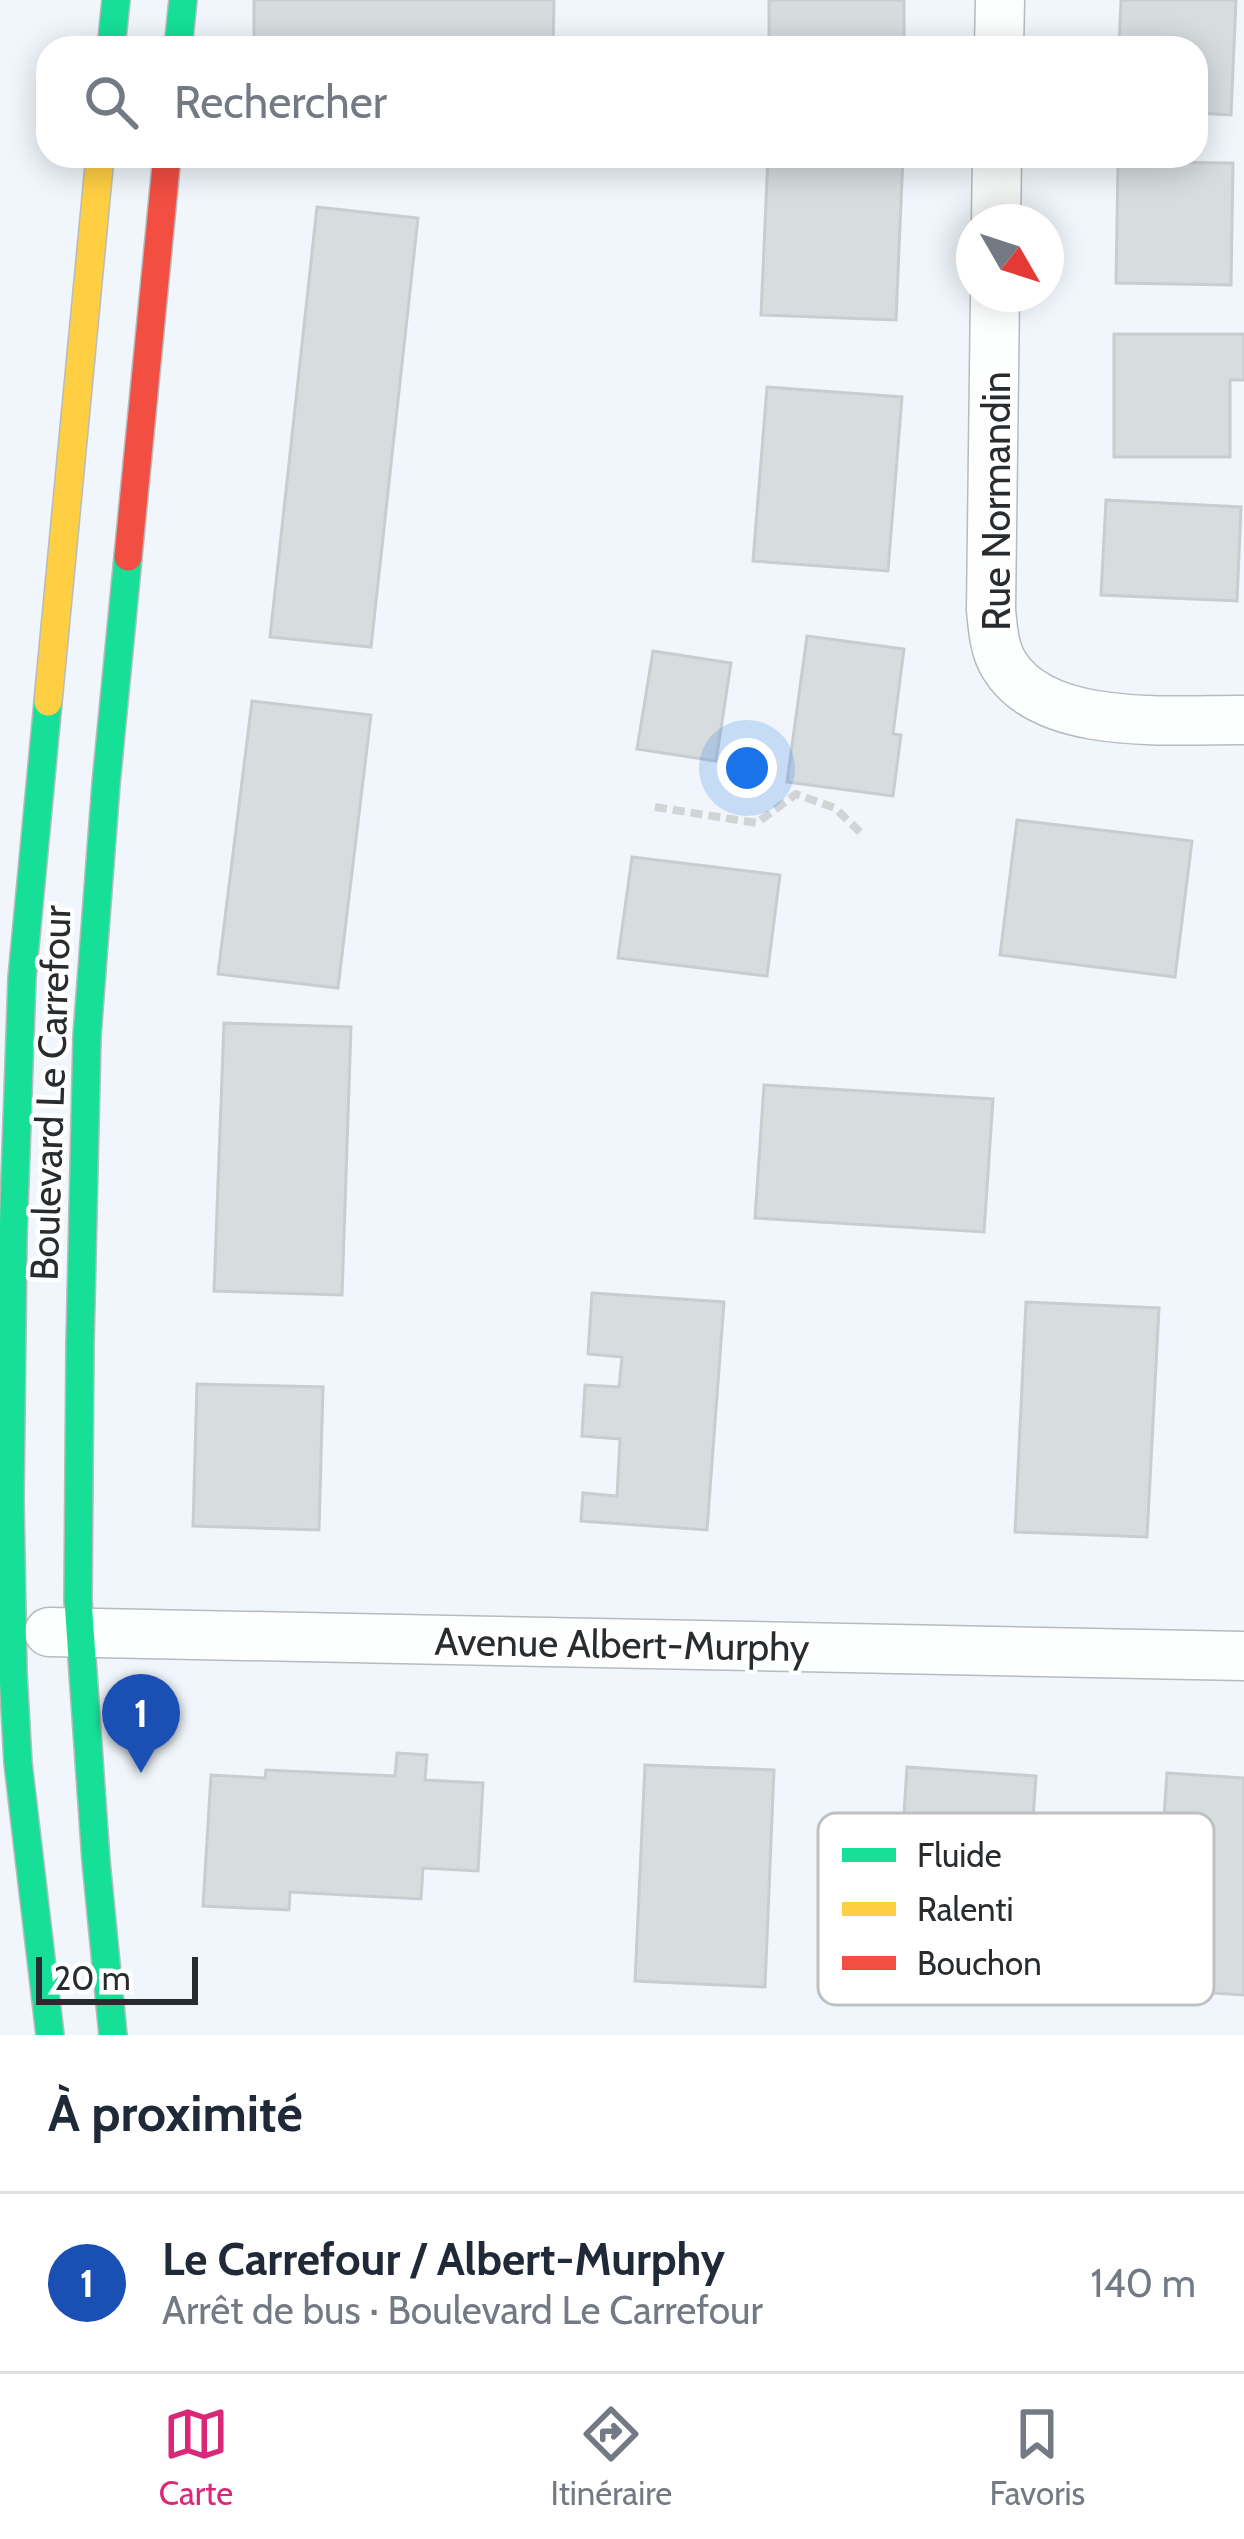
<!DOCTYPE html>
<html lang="fr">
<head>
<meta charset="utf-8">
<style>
  :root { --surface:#fff; --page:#f2f2f3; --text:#1f2937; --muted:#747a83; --line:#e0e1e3; --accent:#db2777 }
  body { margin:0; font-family:Cabin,sans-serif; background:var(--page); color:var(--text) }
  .compass { position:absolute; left:956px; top:204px; width:108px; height:108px; border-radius:50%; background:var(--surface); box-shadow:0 6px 30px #0003; rotate:129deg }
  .scale { position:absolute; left:36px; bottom:30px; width:162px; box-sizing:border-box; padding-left:12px; border:6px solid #292c2f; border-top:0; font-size:33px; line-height:42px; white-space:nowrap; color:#292c2f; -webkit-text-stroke:9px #fff; paint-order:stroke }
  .you { position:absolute; left:747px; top:768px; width:42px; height:42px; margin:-30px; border:9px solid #fff; border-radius:50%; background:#1a73e8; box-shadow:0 0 0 18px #1a73e833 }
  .badge { display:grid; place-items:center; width:78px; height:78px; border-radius:50%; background:var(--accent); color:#fff; font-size:39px; font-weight:700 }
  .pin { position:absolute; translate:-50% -99px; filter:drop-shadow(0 3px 6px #0008) }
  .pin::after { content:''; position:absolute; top:63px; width:42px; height:36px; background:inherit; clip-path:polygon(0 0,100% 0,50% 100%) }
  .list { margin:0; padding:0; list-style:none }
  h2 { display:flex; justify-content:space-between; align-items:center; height:156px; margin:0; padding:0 48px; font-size:51px }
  h2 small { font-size:39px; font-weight:400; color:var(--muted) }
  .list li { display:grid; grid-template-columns:78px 1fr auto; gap:36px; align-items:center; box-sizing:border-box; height:180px; padding:0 48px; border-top:3px solid var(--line) }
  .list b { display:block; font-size:45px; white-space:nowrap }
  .list p { margin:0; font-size:39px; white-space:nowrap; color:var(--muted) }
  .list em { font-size:39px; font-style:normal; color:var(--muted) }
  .icon { flex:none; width:66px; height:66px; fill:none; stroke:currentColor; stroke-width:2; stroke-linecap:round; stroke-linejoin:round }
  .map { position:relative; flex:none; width:1244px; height:2035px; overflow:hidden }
  .search { position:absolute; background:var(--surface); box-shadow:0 6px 30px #0003; left:36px; right:36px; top:36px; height:132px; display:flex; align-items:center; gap:30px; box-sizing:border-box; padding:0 42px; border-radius:36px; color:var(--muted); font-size:45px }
  .sheet { height:336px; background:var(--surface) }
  nav { display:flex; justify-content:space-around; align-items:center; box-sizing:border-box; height:168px; border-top:3px solid var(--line); background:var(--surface); font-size:33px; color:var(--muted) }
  nav a { display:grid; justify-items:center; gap:6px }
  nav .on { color:var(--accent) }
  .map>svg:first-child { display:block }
</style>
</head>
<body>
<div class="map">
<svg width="1244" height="2035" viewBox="0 0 1244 2035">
  <rect width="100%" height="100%" fill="#f0f6fb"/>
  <path fill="#d7dcdf" stroke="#c8cdd0" stroke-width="3" d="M254 0H554L553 48H254Z
    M769 0H904V48H769Z
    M1121 0H1236L1231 115 1196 113V48H1119Z
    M768 156H903L896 320 761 315Z
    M1118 162 1233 163 1231 285 1116 283Z
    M317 207 418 218 371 647 270 637Z
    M1114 334H1244V380H1230V457H1114Z
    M767 387 902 397 888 571 753 561Z
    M1106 500 1241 507 1237 601 1101 595Z
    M807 636 904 649 893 734 901 735 893 796 787 782Z
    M653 651 731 663 716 761 637 749Z
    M252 701 371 715 338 988 218 974Z
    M1017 820 1192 841 1175 977 1000 955Z
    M632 857 780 875 767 976 618 958Z
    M224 1023 351 1027 342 1295 214 1291Z
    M764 1085 993 1099 984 1232 755 1218Z
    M592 1293 724 1302 707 1530 581 1521 583 1493 617 1496 620 1439 582 1436 585 1385 619 1387 622 1357 588 1354Z
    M1026 1302 1159 1308 1147 1537 1015 1532Z
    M197 1384 323 1387 319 1530 193 1526Z
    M397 1753 427 1755 425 1780 483 1783 478 1871 423 1868 421 1899 290 1892 289 1910 203 1906 211 1775 265 1778 266 1770 395 1776Z
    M645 1765 774 1770 765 1987 635 1981Z
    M907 1767 1036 1776 1021 1992 893 1983Z
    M1167 1773 1244 1778V1995L1152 1989Z"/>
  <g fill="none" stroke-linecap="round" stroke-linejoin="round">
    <defs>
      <path id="street" d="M999 48 1000 0
        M996 222 997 156
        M995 294 991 610C993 629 994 649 1004 665 1045 733 1175 719 1244 720
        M49 1632 1244 1656"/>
      <path id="fast" d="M111 48 116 0
        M178 48 183 0
        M48 702 22 978 13 1238 10 1499 13 1672 18 1763 50 2035
        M113 2035 96 1861 78 1600 80 1344 87 1036 106 784 128 557"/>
      <path id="slow" d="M48 702 100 156"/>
      <path id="jam" d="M128 557 167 156"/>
    </defs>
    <use href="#street" stroke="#b6bbbe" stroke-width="51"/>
    <use href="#fast" stroke="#b6bbbe" stroke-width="30"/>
    <use href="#slow" stroke="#b6bbbe" stroke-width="30"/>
    <use href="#jam" stroke="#b6bbbe" stroke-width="30"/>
    <path stroke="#d3d4d6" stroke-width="8" stroke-dasharray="12 6" stroke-linecap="butt" d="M655 807 757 823 796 794 835 808 861 833"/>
    <use href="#street" stroke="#fdfefe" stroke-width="48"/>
    <use href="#fast" stroke="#16e098" stroke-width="27"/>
    <use href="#slow" stroke="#ffcf43" stroke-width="27"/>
    <use href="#jam" stroke="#f24e42" stroke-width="27"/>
  </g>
  <g text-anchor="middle" stroke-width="9" stroke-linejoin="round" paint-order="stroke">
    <g font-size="39" fill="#292c2f" stroke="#fff">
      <text transform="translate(996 501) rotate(-90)" y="14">Rue Normandin</text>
      <text transform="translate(50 1093) rotate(-88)" y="14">Boulevard Le Carrefour</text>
      <text transform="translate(622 1644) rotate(1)" y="14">Avenue Albert-Murphy</text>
    </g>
  </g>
  <rect x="818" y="1813" width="396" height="192" rx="18" fill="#fff" stroke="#bfc0c1" stroke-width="3"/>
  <rect x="842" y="1848" width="54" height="14" fill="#16e098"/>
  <rect x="842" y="1902" width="54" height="14" fill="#ffcf43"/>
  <rect x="842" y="1956" width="54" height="14" fill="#f24e42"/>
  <g font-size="33" fill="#292c2f">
    <text x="917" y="1867">Fluide</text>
    <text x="917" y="1921">Ralenti</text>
    <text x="917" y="1975">Bouchon</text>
  </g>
</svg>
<svg class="compass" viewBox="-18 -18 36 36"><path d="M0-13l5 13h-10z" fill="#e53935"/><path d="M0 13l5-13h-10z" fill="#747a83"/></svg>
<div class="scale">20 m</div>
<div class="you"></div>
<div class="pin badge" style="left:141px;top:1773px;background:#1a4fb4">1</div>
<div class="search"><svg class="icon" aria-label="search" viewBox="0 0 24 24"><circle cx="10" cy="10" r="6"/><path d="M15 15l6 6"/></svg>Rechercher</div>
</div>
<section class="sheet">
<h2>À proximité<small></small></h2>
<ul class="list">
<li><span class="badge" style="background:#1a4fb4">1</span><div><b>Le Carrefour / Albert-Murphy</b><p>Arrêt de bus · Boulevard Le Carrefour</p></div><em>140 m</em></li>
</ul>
</section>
<nav>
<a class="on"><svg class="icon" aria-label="map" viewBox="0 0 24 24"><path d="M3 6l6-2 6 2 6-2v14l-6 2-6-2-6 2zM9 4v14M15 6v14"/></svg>Carte</a>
<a><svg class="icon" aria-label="directions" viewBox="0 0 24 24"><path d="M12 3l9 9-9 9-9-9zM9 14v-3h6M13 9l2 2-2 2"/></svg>Itinéraire</a>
<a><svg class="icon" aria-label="saved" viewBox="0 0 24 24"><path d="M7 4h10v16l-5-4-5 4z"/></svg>Favoris</a>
</nav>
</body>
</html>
